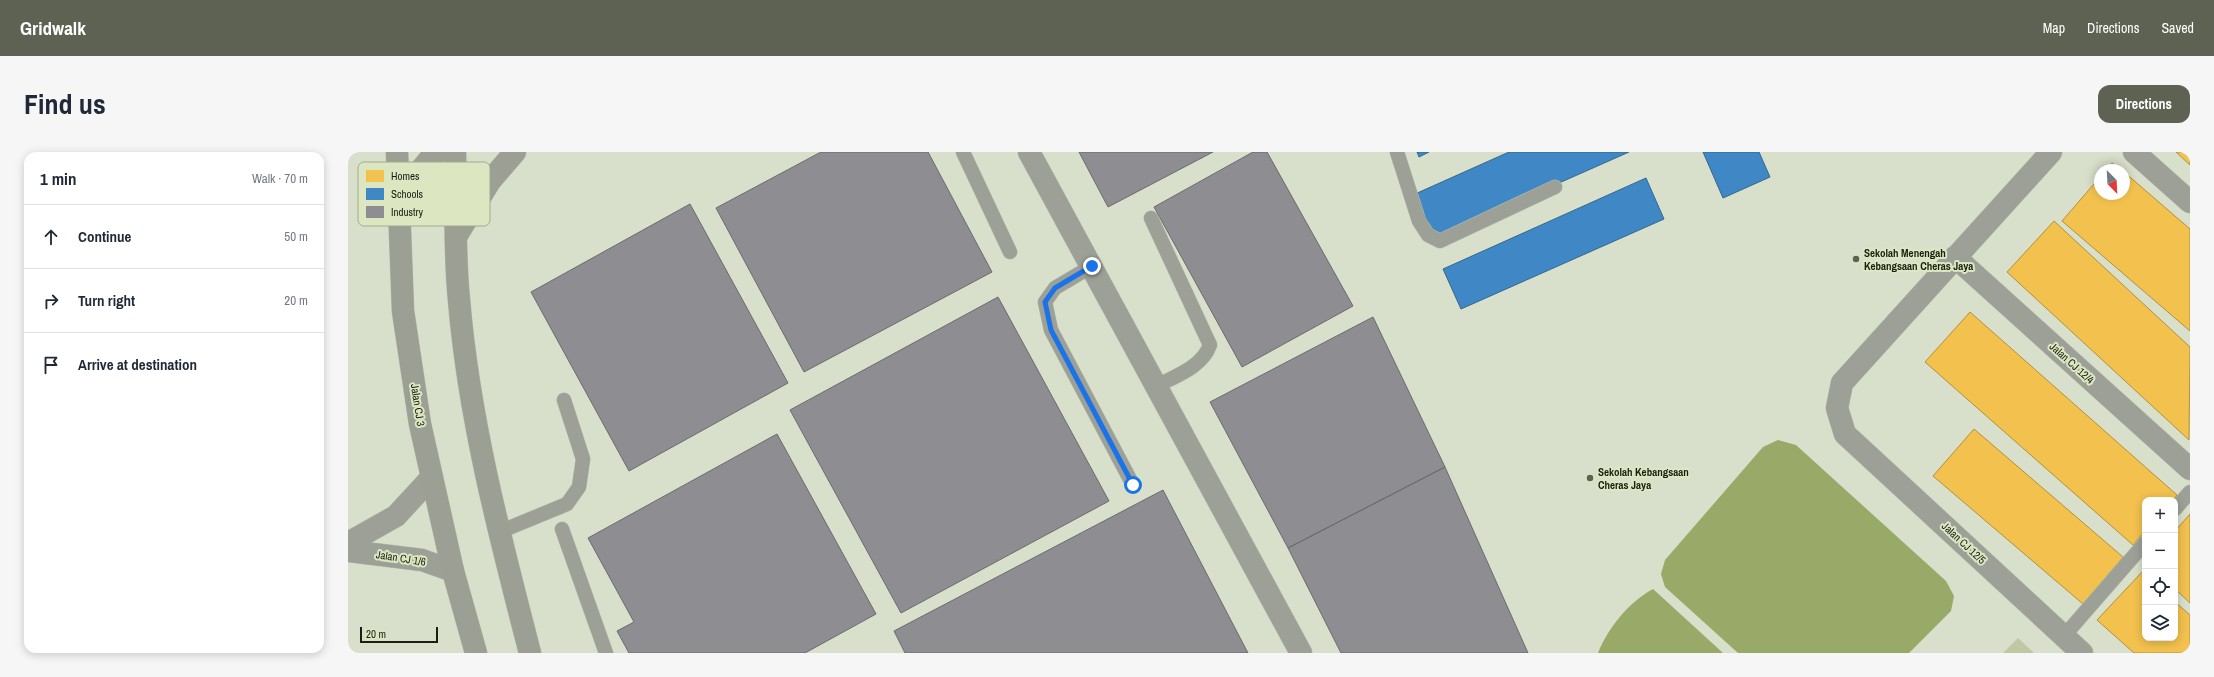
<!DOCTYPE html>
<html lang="en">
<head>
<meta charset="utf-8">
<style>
  :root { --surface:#fff; --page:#f6f6f7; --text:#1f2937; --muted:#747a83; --line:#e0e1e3; --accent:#5d6252 }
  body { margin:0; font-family:"Archivo Narrow",sans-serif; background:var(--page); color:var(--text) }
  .controls { position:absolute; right:12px; bottom:12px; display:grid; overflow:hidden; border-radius:8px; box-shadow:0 2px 10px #0003 }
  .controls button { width:36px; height:36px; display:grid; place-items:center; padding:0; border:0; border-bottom:1px solid var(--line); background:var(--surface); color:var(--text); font:20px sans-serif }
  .compass { position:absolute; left:1746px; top:12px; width:36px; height:36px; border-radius:50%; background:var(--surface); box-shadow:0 2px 10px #0003; rotate:156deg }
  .scale { position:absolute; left:12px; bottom:10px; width:78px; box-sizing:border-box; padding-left:4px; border:2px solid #1b1f12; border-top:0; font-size:11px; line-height:14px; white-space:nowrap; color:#1b1f12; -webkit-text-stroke:3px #dce7c2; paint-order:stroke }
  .stop { position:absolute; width:12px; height:12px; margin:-9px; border:3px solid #1a73e8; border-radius:50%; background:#fff }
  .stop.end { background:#1a73e8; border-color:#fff; box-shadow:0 1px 4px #0008 }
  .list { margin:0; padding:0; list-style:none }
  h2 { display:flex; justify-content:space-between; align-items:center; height:52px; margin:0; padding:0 16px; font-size:17px }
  h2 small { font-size:13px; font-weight:400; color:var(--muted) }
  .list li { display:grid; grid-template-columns:26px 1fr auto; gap:12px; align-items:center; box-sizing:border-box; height:64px; padding:0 16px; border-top:1px solid var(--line) }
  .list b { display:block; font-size:15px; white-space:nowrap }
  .list em { font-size:13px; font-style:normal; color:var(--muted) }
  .icon { flex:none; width:22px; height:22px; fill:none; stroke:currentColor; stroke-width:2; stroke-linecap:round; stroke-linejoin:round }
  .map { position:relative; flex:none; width:1842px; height:501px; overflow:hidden; border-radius:12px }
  header { display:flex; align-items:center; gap:24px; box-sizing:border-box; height:56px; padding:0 20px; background:var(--accent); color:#fff }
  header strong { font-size:19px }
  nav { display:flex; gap:22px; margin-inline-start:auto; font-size:14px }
  .intro { display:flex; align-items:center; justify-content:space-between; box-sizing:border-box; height:96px; padding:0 24px }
  h1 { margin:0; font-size:28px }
  .button { padding:10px 18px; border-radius:12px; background:var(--accent); color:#fff; font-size:14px; font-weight:700 }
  main { display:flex; gap:24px; padding:0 24px }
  aside { flex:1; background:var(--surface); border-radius:12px; box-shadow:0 2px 10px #0003 }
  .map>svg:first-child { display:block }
</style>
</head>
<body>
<header>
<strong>Gridwalk</strong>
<nav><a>Map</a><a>Directions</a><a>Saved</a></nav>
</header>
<div class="intro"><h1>Find us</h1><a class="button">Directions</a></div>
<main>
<aside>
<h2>1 min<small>Walk · 70 m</small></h2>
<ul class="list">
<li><svg class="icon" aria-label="ahead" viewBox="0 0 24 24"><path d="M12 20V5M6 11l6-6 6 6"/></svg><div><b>Continue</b></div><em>50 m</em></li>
<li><svg class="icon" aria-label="right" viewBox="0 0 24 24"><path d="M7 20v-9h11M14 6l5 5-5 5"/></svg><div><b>Turn right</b></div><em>20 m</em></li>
<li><svg class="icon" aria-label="arrive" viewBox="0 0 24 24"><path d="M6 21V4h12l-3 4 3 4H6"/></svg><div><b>Arrive at destination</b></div></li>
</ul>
</aside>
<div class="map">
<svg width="1842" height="501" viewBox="0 0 1842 501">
  <rect width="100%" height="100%" fill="#d8dfca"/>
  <path fill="#bec9a4" d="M1670 486 1686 501H1655Z"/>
  <path fill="#99aa68" d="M1430 288 1448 293 1598 429 1606 444 1603 459 1561 501H1390L1317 435 1313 422 1317 408 1415 295Z
    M1305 437 1375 501H1250C1260 476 1281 450 1305 437Z"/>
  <path fill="#f2c14e" stroke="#b2903c" d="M1828 0H1842V13Z
    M1764 11 1773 18H1758Z
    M1776 20 1842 77V179L1714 69 1752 25V42H1776Z
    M1706 69 1842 195 1841 288 1659 120Z
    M1622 160 1829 343 1825 348H1797V379L1785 393 1577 210Z
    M1626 277 1775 405 1735 452 1585 324Z
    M1842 362V451L1827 437V379Z
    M1794 420 1797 423V486H1827V450L1842 463V501H1786L1749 468Z"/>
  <path fill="#3f88c5" stroke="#34688f" d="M1069 0H1081L1071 5Z
    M1161 0H1281L1087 86 1067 42Z
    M1355 0H1411L1422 25 1375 46Z
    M1298 26 1316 67 1113 157 1095 117Z"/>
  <path fill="#8d8d92" stroke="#6b6c6c" d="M473 0H580L644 120 456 220 368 56Z
    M731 0H865L760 55Z
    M905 0H919L1005 154 894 215 806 55Z
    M342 52 440 231 281 319 183 140Z
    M650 145 761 349 553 461 442 258Z
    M1025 165 1097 315 940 396 862 250Z
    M429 282 528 462 457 501H281L269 479 286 470 240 386Z
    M1097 315 1180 501H993L940 396Z
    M815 338 900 501H557L546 479Z"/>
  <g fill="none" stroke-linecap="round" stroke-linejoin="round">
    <defs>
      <path id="lane" d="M615 0 662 100
        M1049 0 1071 69 1080 83 1092 89 1207 35
        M803 66 862 193C854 215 828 224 808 234
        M744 114 707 136 697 150 703 178 785 333
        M1827 357 1842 340
        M214 377 258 501
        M151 380 219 352 231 335 235 307 216 248
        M1716 484 1797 391"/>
      <path id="street" d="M681 0 953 501
        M1703 0 1494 231 1489 256 1497 282 1734 501
        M1786 0 1842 50
        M1607 105 1842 317
        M0 391 48 364 83 326
        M0 399 74 408 105 419"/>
      <path id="secondary" d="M49 0 55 159 72 272 105 419 128 501
        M107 0C108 49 106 99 111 148 121 268 152 385 182 501
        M58 56C62 33 71 16 89 0
        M109 83 142 29 167 0"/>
    </defs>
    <use href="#lane" stroke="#b5bbab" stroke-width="15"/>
    <use href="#street" stroke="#b5bbab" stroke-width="23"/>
    <use href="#secondary" stroke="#b5bbab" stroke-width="23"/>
    <use href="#lane" stroke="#9ca097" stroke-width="14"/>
    <use href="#street" stroke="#9ca097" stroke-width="22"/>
    <use href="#secondary" stroke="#9c9f93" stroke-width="22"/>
  </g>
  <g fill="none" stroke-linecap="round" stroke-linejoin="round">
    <path stroke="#1a73e8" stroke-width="5" d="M744 114 707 136 697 150 703 178 785 333"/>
  </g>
  <g fill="#5d6252" stroke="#dce7c2" stroke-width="1.5">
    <circle cx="1508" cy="107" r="4"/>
    <circle cx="1242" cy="326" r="4"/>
  </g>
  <g text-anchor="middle" stroke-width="4" stroke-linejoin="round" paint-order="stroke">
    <g font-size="11" font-weight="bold" fill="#1b1f12" stroke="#dce7c2" text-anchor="start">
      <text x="1516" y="105">Sekolah Menengah<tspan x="1516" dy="13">Kebangsaan Cheras Jaya</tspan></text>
      <text x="1250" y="324">Sekolah Kebangsaan<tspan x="1250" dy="13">Cheras Jaya</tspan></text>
    </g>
    <g font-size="11" fill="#1b1f12" stroke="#dce7c2">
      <text transform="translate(1724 211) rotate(42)" y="4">Jalan CJ 12/4</text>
      <text transform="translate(70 253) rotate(81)" y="4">Jalan CJ 3</text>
      <text transform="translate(1616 391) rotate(43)" y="4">Jalan CJ 12/5</text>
      <text transform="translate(53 406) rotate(9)" y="4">Jalan CJ 1/6</text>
    </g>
  </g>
  <rect x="10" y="10" width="132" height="64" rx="6" fill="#dce7c2" stroke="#a2ab8d" stroke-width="1"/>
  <rect x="18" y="18" width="18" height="12" fill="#f2c14e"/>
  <rect x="18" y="36" width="18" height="12" fill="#3f88c5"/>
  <rect x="18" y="54" width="18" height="12" fill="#8d8d92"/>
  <g font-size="11" fill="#1b1f12">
    <text x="43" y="28">Homes</text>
    <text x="43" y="46">Schools</text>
    <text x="43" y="64">Industry</text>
  </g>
</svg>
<div class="controls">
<button>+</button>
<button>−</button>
<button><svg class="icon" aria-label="locate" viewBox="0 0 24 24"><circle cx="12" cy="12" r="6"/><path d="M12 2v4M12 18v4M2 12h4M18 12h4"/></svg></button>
<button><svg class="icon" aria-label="layers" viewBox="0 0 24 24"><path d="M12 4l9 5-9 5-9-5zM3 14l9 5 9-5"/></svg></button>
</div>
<svg class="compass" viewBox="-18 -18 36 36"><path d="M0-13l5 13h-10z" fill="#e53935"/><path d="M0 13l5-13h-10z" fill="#747a83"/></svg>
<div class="scale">20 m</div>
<div class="stop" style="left:785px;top:333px"></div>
<div class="stop end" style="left:744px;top:114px"></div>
</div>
</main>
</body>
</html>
